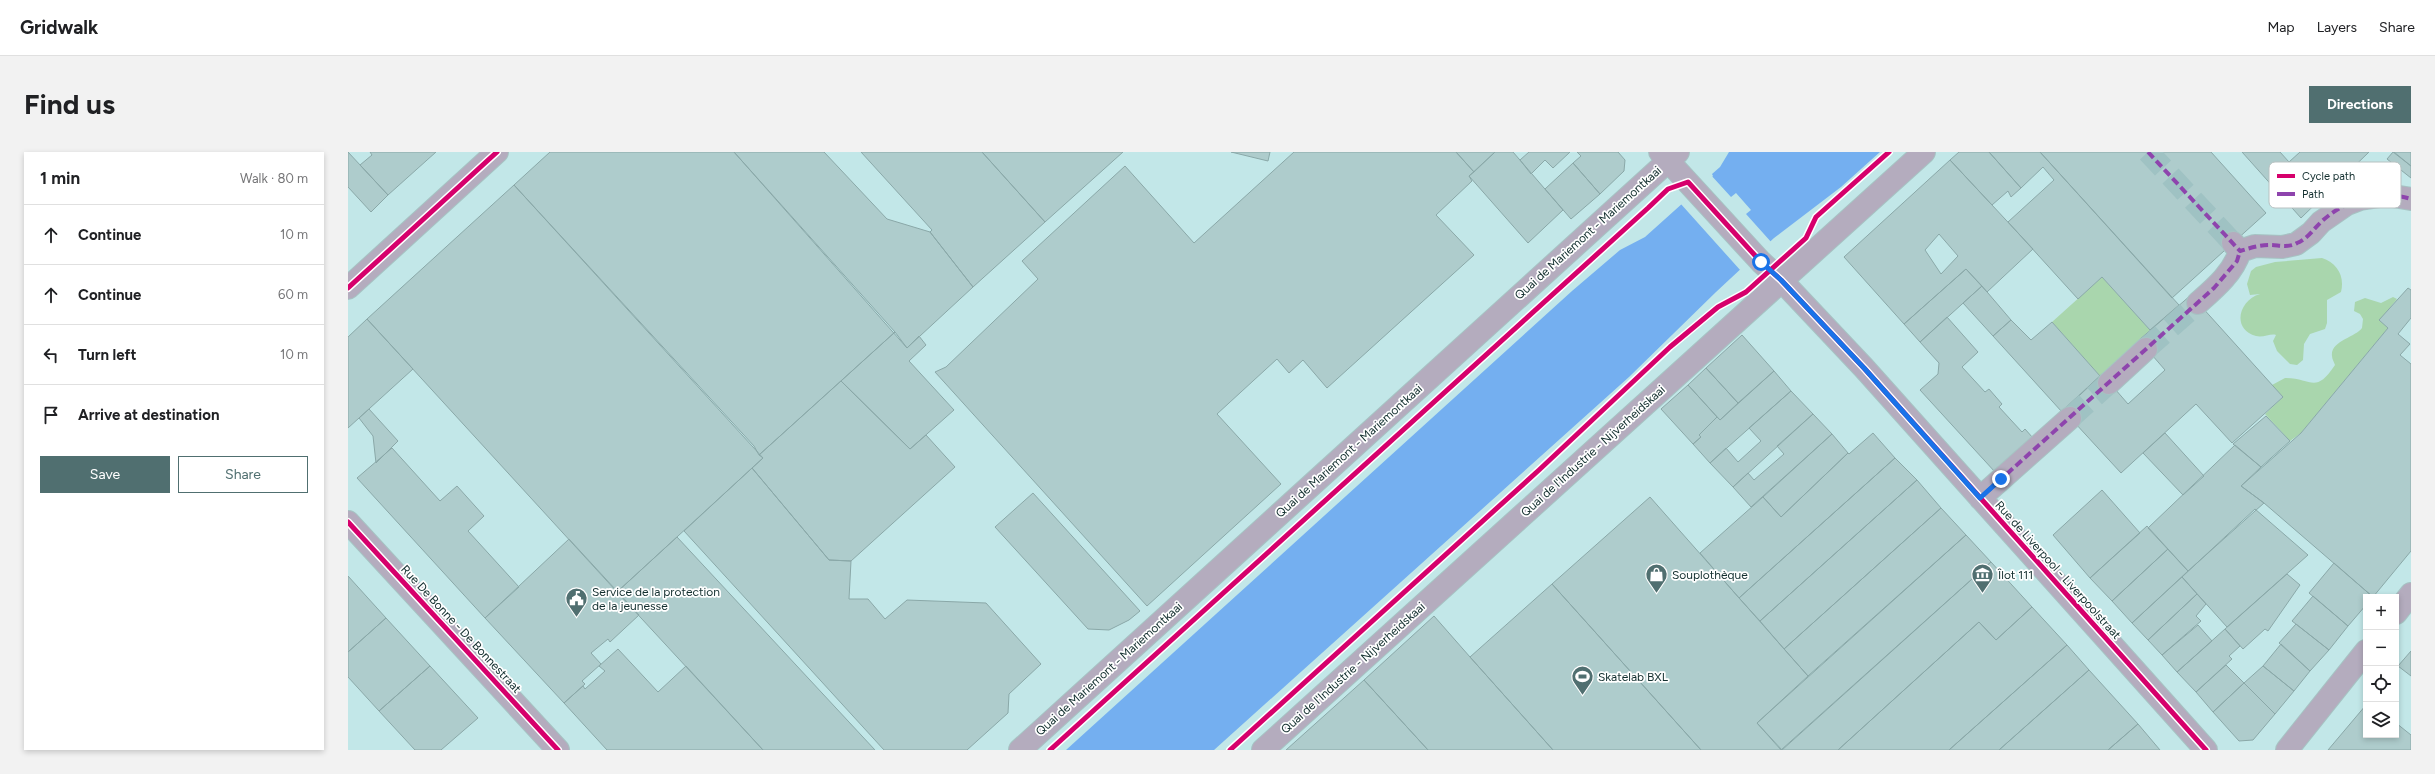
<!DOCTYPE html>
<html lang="en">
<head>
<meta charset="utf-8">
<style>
  :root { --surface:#fff; --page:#f2f2f2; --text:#202124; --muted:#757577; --line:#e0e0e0; --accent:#506f70 }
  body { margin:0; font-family:Figtree,sans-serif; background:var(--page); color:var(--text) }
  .controls { position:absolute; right:12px; bottom:12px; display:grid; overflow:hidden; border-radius:0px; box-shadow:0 2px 6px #0003 }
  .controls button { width:36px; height:36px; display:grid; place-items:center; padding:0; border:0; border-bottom:1px solid var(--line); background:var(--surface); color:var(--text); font:20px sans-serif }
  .stop { position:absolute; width:12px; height:12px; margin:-9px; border:3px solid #1a73e8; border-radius:50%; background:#fff }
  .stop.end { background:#1a73e8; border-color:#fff; box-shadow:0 1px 4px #0008 }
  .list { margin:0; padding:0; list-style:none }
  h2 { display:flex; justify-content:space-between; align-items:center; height:52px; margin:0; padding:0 16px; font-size:17px }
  h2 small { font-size:13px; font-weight:400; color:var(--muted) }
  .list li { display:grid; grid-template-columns:26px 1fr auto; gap:12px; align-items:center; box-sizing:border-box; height:60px; padding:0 16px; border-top:1px solid var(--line) }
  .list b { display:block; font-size:15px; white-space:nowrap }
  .list em { font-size:13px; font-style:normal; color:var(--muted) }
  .actions { display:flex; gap:8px; padding:12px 16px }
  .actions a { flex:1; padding:9px 0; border:1px solid var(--accent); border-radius:0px; text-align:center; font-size:14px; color:var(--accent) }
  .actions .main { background:var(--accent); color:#fff }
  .icon { flex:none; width:22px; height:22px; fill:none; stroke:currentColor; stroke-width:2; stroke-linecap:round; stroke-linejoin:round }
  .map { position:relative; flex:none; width:2063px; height:598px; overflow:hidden; border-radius:0px }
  header { display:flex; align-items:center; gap:24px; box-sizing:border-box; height:56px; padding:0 20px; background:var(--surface); border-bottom:1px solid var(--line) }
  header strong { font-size:19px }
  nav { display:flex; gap:22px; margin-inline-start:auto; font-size:14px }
  .intro { display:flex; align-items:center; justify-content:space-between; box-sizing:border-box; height:96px; padding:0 24px }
  h1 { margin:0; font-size:28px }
  .button { padding:10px 18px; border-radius:0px; background:var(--accent); color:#fff; font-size:14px; font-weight:700 }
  main { display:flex; gap:24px; padding:0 24px }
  aside { flex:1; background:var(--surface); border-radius:0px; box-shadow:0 2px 6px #0003 }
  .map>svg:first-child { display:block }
</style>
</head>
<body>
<header>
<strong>Gridwalk</strong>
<nav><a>Map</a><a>Layers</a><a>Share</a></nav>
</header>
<div class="intro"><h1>Find us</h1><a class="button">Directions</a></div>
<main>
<aside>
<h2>1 min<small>Walk · 80 m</small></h2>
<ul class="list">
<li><svg class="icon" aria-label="ahead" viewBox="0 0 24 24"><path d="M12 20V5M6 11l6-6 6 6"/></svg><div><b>Continue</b></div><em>10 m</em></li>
<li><svg class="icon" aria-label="ahead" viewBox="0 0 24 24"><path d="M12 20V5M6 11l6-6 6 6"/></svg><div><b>Continue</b></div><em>60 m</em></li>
<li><svg class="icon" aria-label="left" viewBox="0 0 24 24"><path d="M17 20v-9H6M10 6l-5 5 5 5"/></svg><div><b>Turn left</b></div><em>10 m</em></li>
<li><svg class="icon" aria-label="arrive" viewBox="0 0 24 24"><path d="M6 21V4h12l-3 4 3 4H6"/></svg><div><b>Arrive at destination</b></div></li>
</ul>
<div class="actions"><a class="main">Save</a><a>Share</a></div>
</aside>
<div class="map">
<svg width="2063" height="598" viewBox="0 0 2063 598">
  <rect width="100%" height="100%" fill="#c2e7e8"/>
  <path fill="#a9d6ad" d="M1974 106C1989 111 1997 124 1993 140L1979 148V171L1977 177 1962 182 1956 192 1955 208 1949 213 1942 212 1929 199 1925 189 1928 183C1923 181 1915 186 1908 184 1883 177 1891 148 1912 142L1902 143 1899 132 1903 119 1908 115 1927 110Z
    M1754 125 1802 178 1752 224 1704 170Z
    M2045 145 2049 147 2032 168 2040 176 1953 281 1942 289 1917 262 1935 245 1924 233 1937 226C1964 226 1967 243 1987 213 1986 210 1984 207 1984 204 1982 189 2008 185 2014 176L2015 167 2012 162 2006 159 2007 150 2017 146 2033 151Z"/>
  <path fill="#74aff0" d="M1381 0H1532L1493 35 1426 86 1368 140 1281 225 866 598H718L1224 139 1272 98 1297 85 1365 24 1364 22 1372 15Z"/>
  <path fill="#c2e7e8" d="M1362 22 1383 45 1388 41 1403 58 1398 62 1424 91 1393 119 1332 51Z"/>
  <path fill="#aecccc" stroke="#8aa8a8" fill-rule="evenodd" d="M0 0 40 43 23 60 0 35Z
    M22 0H88L40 43 12 13 24 3Z
    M202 0H386L547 180 411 303 406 294 166 33Z
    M386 0H476L539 67 582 80 625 135 559 196Z
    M513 0H634L697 70 625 135 582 80 584 78Z
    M634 0H775L697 70Z
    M883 0H922L920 9Z
    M946 0H1108L1126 20 1121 24 1124 29 1088 63 1126 103 979 236 955 208 941 221 929 207 869 262 933 332 799 454 587 220 598 215 690 127 674 109 777 14 846 91Z
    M1108 0H1147L1126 20Z
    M1147 0H1165L1215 58 1180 91 1121 24Z
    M1181 0H1222L1205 16 1197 8 1183 22 1172 8Z
    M1229 0H1270L1277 8 1276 19 1252 42 1225 11 1233 4Z
    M1611 0H1641L1673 36 1663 45 1660 39 1644 53 1602 8Z
    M1641 0H1692L1831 153 1802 178 1754 125 1730 147 1660 70 1706 28 1695 15 1673 36Z
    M1692 0H1863L1918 61 1824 146Z
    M1894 0H1932L1941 10 1952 0H2021L1953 66Z
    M2045 0 2063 14V26L2039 7Z
    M2046 0H2063V14Z
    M1602 8 1685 97 1639 140 1618 117 1556 172 1496 105ZM1591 82 1610 104 1593 122 1577 98Z
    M1225 11 1252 42 1223 67 1197 37Z
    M166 33 415 306 269 440 19 167Z
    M1618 117 1634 134 1572 190 1556 172Z
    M1634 134 1663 168 1645 184 1615 151Z
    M2060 136 2063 138V166L2050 182 2062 192 2052 203 2063 212V399L2025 445 1916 351 1893 334 1953 281 2040 176 2031 168Z
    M1843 143 1935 245 1884 291 1848 252 1773 321 1715 258 1754 222 1780 252 1817 218 1791 188Z
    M1599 165 1630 200 1614 215 1637 240 1641 237 1654 252 1651 255 1674 280 1677 277 1685 286 1647 320 1572 238 1590 222 1591 211 1572 190Z
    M19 167 65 217 0 276V185Z
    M1663 168 1683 188 1704 170 1752 224 1714 260 1645 184Z
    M547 180 559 196 571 184 578 193 561 209 606 258 562 297 493 229Z
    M1394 183 1426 219 1390 251 1358 216Z
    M1358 216 1390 251 1372 268 1340 233Z
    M1426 219 1443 239 1362 311 1345 292 1353 285 1351 283 1369 265 1372 268Z
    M493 229 562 297 578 283 607 315 503 409 481 408 404 316 415 306 411 303Z
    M1340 233 1369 265 1351 283 1353 285 1345 292 1313 257Z
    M1443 239 1465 262 1385 335 1362 311 1378 296 1390 310 1413 289 1401 276Z
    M21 257 50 289 28 311 25 284 11 266Z
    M1465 262 1484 282 1403 355 1385 335 1400 321 1406 328 1436 302 1429 294Z
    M1918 264 1942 289 1913 315 1885 292Z
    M1525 281 1547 306 1391 446 1352 401 1415 345 1433 365 1500 301 1501 302Z
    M1817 281 1856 324 1835 343 1795 301Z
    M1484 282 1500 301 1433 365 1415 345Z
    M1887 293 1913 315 1893 334 1916 351 1840 419 1800 376Z
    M44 296 92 349 109 334 136 364 120 379 171 435 137 466 9 326Z
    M1547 306 1569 328 1412 469 1391 446Z
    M404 316 481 408 503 409 501 447H520L537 467 559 448 638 451 693 512 661 542 660 561 619 598H536L336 379Z
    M1569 328 1593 356 1436 497 1412 469Z
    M1754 338 1792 381 1742 426 1705 383Z
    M685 341 792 459 781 468 761 478 740 477 647 375Z
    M1302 345 1460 524 1409 571 1434 598H1353L1204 432Z
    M1593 356 1618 383 1460 524 1436 497Z
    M1907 357 1960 403 1879 475 1834 425Z
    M1799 374 1820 397 1764 449 1742 426Z
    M1618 383 1643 410 1433 598 1409 571Z
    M329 385 527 598H415L269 440Z
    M221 387 291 463 262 490 260 487 243 501 253 512 234 529 237 532 216 551 137 466Z
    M1820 397 1840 419 1784 471 1764 449Z
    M1643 410 1684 455 1648 488 1631 470 1490 598H1434Z
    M1986 411 2025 445H2018V453L2000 474 1961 441Z
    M1939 422 1952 433 1920 479 1917 477 1895 497 1877 477Z
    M0 424 38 466 0 500Z
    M1834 425 1849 442 1800 488 1784 471Z
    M1204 432 1353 598H1205L1122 505Z
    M1849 442 1858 452 1848 464 1853 469 1814 503 1800 488Z
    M1965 444 2000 474 1981 498 1944 469Z
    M1684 455 1719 493 1601 598H1490L1631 470 1648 488Z
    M1086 464 1122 505 1205 598H1080L1016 528Z
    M38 466 82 514 31 559 0 525V500Z
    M1948 472 1981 498 1962 519 1931 491Z
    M1850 473 1864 489 1829 520 1814 503Z
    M1877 477 1892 494 1881 504 1884 507 1848 540 1829 520Z
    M1933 492 1962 519 1946 539 1915 514Z
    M1719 493 1741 518 1651 598H1601Z
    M270 497 310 540 338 514 415 598H259L216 551 235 534 237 537 257 519 251 514Z
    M2063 499V524L2050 514Z
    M1878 513 1896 531 1865 560 1848 540Z
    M82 514 130 566 93 598H67L31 559Z
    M1915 514 1946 539 1927 562 1896 531Z
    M1741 518 1790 572 1760 598H1651Z
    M1016 528 1080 598H938Z
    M1896 531 1927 562 1905 588 1891 589 1865 560Z
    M2018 553V583H2048V571L2063 583V598H1980Z
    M1790 572 1812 598H1760Z"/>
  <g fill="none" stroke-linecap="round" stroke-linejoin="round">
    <path stroke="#9fc2c3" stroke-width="22" stroke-dasharray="22 11" stroke-linecap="butt" d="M1800 0 1885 91
      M1798 197 1850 151
      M1722 266 1761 231"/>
    <defs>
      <path id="minor" d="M1312 0 1413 110 1433 128 1516 216 1858 598
        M1885 91 1892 99 1907 94 1934 95 1948 92 1963 81 1973 70 1999 52 2012 47 2039 43 2063 47
        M0 136 149 0
        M1850 151C1867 136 1885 121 1892 99
        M1761 231 1798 197
        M1632 346 1722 266
        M0 370 210 598
        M2048 461 2063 442
        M672 598 1330 0
        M915 598 1576 0
        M1939 598 2018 499"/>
    </defs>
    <use href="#minor" stroke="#a6c3c3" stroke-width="24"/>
    <use href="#minor" stroke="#b4acbe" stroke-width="22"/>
    <path stroke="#8e44ad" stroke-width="4" stroke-dasharray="8 4" stroke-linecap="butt" d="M1800 0 1892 99C1902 96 1911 93 1922 93 1931 93 1941 96 1949 91 1959 87 1965 78 1972 71 1996 48 2031 37 2063 47
      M1632 346 1866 136 1889 109 1892 99"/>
    <defs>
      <path id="cycleway" d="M0 136 149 0
        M0 370 210 598
        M702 598 1300 56 1320 37 1340 30 1413 110 1433 128 1516 216 1858 598
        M882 598 1191 318 1322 195 1370 155 1398 140 1458 86 1468 65 1541 0"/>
    </defs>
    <use href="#cycleway" stroke="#fff" stroke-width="8"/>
    <use href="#cycleway" stroke="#d6006c" stroke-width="5"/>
  </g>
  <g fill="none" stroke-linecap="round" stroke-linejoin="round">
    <path stroke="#1a73e8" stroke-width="5" d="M1413 110 1433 128 1516 216 1632 346 1653 327"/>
  </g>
  <defs>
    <symbol id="shop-pin" viewBox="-11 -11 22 30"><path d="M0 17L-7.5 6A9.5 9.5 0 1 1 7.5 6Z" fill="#506f70" stroke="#fff"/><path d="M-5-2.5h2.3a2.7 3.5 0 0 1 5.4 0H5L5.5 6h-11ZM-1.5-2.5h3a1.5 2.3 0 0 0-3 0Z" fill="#fff"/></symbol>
    <symbol id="museum-pin" viewBox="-11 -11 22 30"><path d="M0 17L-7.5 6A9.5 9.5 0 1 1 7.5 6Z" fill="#506f70" stroke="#fff"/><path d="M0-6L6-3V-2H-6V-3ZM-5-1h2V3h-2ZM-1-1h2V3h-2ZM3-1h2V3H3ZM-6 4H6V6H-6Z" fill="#fff"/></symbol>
    <symbol id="civic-pin" viewBox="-11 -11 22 30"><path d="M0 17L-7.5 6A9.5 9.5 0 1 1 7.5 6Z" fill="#506f70" stroke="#fff"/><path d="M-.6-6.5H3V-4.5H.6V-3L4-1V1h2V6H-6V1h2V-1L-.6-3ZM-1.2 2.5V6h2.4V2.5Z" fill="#fff"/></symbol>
    <symbol id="stadium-pin" viewBox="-11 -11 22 30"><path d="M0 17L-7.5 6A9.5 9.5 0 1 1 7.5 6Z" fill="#506f70" stroke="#fff"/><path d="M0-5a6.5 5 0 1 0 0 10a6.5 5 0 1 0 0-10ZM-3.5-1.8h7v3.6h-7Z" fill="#fff"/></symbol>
  </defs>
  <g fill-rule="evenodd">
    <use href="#shop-pin" x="1296" y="410" width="25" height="34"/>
    <use href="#museum-pin" x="1622" y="410" width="25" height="34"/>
    <use href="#civic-pin" x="216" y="434" width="25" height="34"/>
    <use href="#stadium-pin" x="1222" y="512" width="25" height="34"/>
  </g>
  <g text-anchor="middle" stroke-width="3.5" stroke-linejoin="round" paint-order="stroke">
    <g font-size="12" fill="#132f2f" stroke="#fff">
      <text transform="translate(1240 81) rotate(-42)" y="4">Quai de Mariemont - Mariemontkaai</text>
      <text transform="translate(1001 299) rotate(-42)" y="4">Quai de Mariemont - Mariemontkaai</text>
      <text transform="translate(1245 299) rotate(-42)" y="4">Quai de l'Industrie - Nijverheidskaai</text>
      <text transform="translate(1710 418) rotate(48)" y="4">Rue de Liverpool - Liverpoolstraat</text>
      <text transform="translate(113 477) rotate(47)" y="4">Rue De Bonne - De Bonnestraat</text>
      <text transform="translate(1005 516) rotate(-42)" y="4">Quai de l'Industrie - Nijverheidskaai</text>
      <text transform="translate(761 517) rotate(-42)" y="4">Quai de Mariemont - Mariemontkaai</text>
    </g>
    <g font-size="12" fill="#132f2f" stroke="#fff" text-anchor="start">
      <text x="1324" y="427">Souplothèque</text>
      <text x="1650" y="427">Îlot 111</text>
      <text x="244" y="444">Service de la protection<tspan x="244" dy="14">de la jeunesse</tspan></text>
      <text x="1250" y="529">Skatelab BXL</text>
    </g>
  </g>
  <rect x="1921" y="10" width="132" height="46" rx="6" fill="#fff" stroke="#b8c1c1" stroke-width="1"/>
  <rect x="1929" y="22" width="18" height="4" fill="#d6006c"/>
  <rect x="1929" y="40" width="18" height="4" fill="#8e44ad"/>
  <g font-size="11" fill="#132f2f">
    <text x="1954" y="28">Cycle path</text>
    <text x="1954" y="46">Path</text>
  </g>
</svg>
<div class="controls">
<button>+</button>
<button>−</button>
<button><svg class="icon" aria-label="locate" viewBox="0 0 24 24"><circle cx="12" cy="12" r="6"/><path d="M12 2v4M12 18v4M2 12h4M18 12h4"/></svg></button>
<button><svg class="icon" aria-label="layers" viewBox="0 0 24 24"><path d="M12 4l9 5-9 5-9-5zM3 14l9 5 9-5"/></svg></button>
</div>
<div class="stop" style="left:1413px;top:110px"></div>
<div class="stop end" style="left:1653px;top:327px"></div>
</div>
</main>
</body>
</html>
